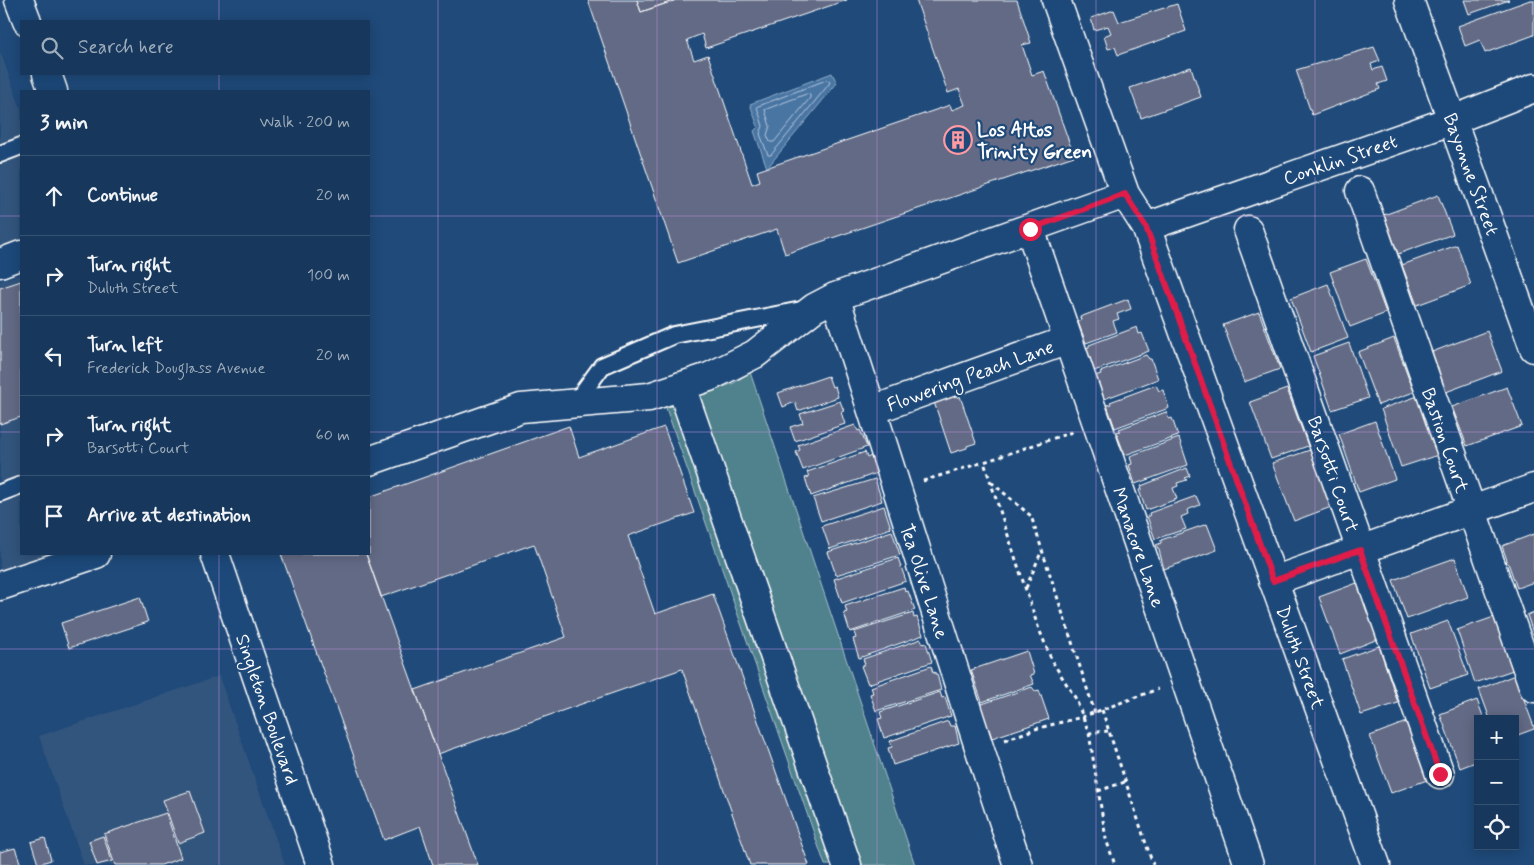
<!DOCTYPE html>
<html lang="en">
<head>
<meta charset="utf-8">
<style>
  :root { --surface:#17385c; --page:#203f62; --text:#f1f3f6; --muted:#9eacbb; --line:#365272 }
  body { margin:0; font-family:Mynerve,sans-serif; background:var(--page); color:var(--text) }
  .controls { position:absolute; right:15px; bottom:15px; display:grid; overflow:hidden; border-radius:0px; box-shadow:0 2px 12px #0003 }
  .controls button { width:45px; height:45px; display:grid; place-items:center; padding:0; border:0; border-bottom:1px solid var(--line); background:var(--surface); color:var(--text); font:25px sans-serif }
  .stop { position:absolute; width:15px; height:15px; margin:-11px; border:4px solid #e11d48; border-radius:50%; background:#fff }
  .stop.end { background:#e11d48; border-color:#fff; box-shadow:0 1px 5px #0008 }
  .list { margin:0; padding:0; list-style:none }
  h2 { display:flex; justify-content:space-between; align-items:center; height:65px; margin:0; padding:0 20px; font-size:21px }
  h2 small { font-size:16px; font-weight:400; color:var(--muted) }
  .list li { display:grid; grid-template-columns:32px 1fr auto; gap:15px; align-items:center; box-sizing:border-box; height:80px; padding:0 20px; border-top:1px solid var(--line) }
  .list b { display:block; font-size:19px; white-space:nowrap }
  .list p { margin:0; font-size:16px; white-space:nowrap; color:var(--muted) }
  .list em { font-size:16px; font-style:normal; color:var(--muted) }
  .icon { flex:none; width:28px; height:28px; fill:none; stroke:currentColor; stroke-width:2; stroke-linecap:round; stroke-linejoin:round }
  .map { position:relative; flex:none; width:1534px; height:865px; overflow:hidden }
  .search { position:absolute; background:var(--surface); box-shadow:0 2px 12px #0003; left:20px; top:20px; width:350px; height:55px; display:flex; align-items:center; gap:12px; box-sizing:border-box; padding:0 18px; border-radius:0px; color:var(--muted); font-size:19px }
  .panel { position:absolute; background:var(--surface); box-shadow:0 2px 12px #0003; left:20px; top:90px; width:350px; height:465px; border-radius:0px }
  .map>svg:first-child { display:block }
</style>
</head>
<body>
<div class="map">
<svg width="1534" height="865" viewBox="0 0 1534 865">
  <rect width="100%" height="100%" fill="#1f4a7a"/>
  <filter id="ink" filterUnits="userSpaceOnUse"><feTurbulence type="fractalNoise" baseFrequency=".02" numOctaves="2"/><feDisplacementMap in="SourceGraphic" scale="10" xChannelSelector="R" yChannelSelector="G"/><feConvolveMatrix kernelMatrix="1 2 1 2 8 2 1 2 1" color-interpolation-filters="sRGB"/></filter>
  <g filter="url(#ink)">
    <path fill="#33547d" d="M0 51 21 109V239L0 247Z
      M21 274V554H47L0 570V281Z
      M219 676 285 865H84L39 736Z"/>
    <path fill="#50828d" stroke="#a8c0c6" d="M750 372 915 865H825L666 408 734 383Z"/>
    <path fill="#4874a3" stroke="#91acc8" d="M832 73 837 83 767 168 754 131 758 127 750 104Z"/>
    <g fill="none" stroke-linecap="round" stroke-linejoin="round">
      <path stroke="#b6c7da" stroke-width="1" d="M827 80 830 82 829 84 771 155H768L760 134 763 126 757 107Z
        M807 94 810 95V98L774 142H770L767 135 770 126 765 110Z"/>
    </g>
    <path fill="#626a85" stroke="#fff" d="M588 0H637L641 12 676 0H847L706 48 702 34 687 40 694 60 708 55 752 184 760 181 757 171 950 105 952 110 965 105 959 89 948 93 916 0H1017L1031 43 1022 45 1032 75 1044 71 1074 156 785 254 777 229 678 263Z
      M637 0H676L641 12Z
      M1464 0H1509L1469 14Z
      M1530 0H1534V35L1485 53 1480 40 1465 46 1458 26Z
      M1177 4 1186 31 1118 55 1115 47 1108 49 1104 36 1111 33 1108 26 1094 30 1091 18 1114 10 1119 22Z
      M1374 47 1380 61 1371 64 1373 70 1382 67 1387 81 1378 84 1380 89 1312 115 1296 70Z
      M1191 67 1201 97 1141 118 1130 88Z
      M1438 195 1453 234 1398 254 1384 215Z
      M1457 245 1471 285 1417 305 1402 265Z
      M1366 259 1386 313 1350 327 1330 272Z
      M21 281V417L0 424V288Z
      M1328 284 1348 338 1311 352 1291 298Z
      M1128 299 1131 309 1117 314 1119 319 1113 321 1117 332 1086 343 1078 322 1081 320 1080 317Z
      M1259 312 1280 369 1244 382 1223 325Z
      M1137 327 1139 334 1142 333 1149 351 1094 371 1086 348 1089 347V345Z
      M1487 331 1502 371 1446 392 1432 352Z
      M1394 338 1414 392 1378 405 1358 352Z
      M1349 343 1368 398 1332 410 1313 356Z
      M1146 355 1149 359H1151L1158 379 1104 399 1095 376 1101 374 1100 372Z
      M828 376 832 387 835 386 838 397 798 411 795 402 783 407 778 393Z
      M1156 385 1159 391 1163 390 1169 408 1115 428 1107 405 1111 404 1110 402Z
      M1507 387 1522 426 1467 446 1452 407Z
      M1287 389 1308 446 1271 459 1250 402Z
      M956 394 958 398 960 396 976 443 967 446V448L951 453 934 402Z
      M1418 396 1438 455 1401 467 1381 409Z
      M840 401 844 411 841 412 845 424 795 441 790 427 803 423 800 414Z
      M1166 412 1169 419 1172 418 1178 436 1125 455 1116 432 1120 431 1119 429Z
      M1375 421 1395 479 1359 492 1339 434Z
      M855 425 858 431 860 430 867 447 803 470 796 452 800 450 798 445Z
      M569 426 579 457 664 427 694 513 628 536 655 614 713 594 809 865H750L682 669 438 754 415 690 566 637 534 544 381 597 366 554H369V497Z
      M1179 438 1188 465 1135 484 1129 465 1132 464 1130 456Z
      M1310 450 1331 507 1294 521 1272 463Z
      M865 452 867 458 871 456 877 473 811 496 805 478 809 477 807 472Z
      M1187 468 1190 476 1185 478 1187 480 1177 483 1178 486 1173 488 1177 499 1146 510 1139 490 1142 489 1141 486Z
      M875 479 882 501 821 521 813 498Z
      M1196 496 1200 505 1187 510 1188 514 1181 517 1186 529 1155 539 1147 516H1150L1149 513Z
      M884 506 891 528 830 549 822 526Z
      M1207 524 1217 550 1164 569 1159 550 1156 545 1161 543V540Z
      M892 531 900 555 836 575 828 552Z
      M1534 534V582L1517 588 1502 546Z
      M281 554H366L478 865H433L420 826 384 840Z
      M898 558 906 581 842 603 834 579Z
      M1455 558 1468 597 1407 619 1393 580Z
      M1357 583 1378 639 1340 654 1319 597Z
      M904 587 905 592 908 591 915 610 850 632 844 613 847 612 845 606Z
      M140 597 148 622 69 648 61 623Z
      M1534 612V636L1527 615Z
      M913 613 914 618 917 617 923 635 859 658 853 639 856 638 854 632Z
      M1494 617 1513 670 1475 683 1457 630Z
      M1448 621 1468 675 1430 688 1411 634Z
      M921 639 923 644 926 643 932 662 868 684 861 666 865 664 863 659Z
      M1379 646 1398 703 1361 715 1342 659Z
      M1027 651 1034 674 1030 675 1034 684 982 702 971 670Z
      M931 666 933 673 935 672V674H937L941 690 876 711 870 694 873 693 871 687Z
      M1515 675 1534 727V729L1515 736V719H1490L1479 689Z
      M1032 687 1035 691 1039 690 1049 719 992 738 989 729 987 730 979 705Z
      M940 692 942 698 945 697 951 716 884 738 878 719 882 718 880 712Z
      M1477 700 1484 719H1478V761L1460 768 1440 714Z
      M948 721 950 726H955L959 743 893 765 888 748 892 747 890 741Z
      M1406 722 1427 780 1391 793 1370 736Z
      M190 791 205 833 178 843 163 800Z
      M166 813 181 858 161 865H115L104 834Z
      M103 836 112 861 97 865 89 841Z
      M45 838 51 860 38 864 31 842Z
      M15 848 21 865H0V852Z"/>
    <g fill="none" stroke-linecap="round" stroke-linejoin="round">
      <defs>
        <path id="lane" d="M0 154 21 146
          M575 403 602 366 674 335 807 309
          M0 493 21 485"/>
        <path id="street" d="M1056 0 1125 194 1146 227 1376 865
          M1409 0 1534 348
          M1360 191 1534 688
          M1146 227 1453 120 1534 88
          M1030 229 1249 865
          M1248 230 1440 774
          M0 263 21 255
          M835 297C898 486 954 677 1018 865
          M681 386 847 865
          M873 410 1068 340
          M369 461 521 408 649 397 709 377 755 354 814 308 835 297 1125 194
          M1273 581 1534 488
          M0 586 96 554"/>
        <path id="secondary" d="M19 0 27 21
          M47 74 53 91
          M215 554 321 865"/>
      </defs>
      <use href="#lane" stroke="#fff" stroke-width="20"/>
      <use href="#street" stroke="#fff" stroke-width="31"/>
      <use href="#secondary" stroke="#fff" stroke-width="31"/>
      <path stroke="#fff" stroke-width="3" stroke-dasharray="4 4" stroke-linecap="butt" d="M1072 432 984 462 1037 624 1052 661 1076 699 1089 733 1108 731
        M923 481 984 462
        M991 482 1031 516 1095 713
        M1026 588 1042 550
        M1102 710 1153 865
        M1089 733 1106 839 1115 865
        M1005 740 1035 729 1082 717 1158 689
        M1098 791 1125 782"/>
      <use href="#lane" stroke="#1f4a7a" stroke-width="16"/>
      <use href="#street" stroke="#1f4a7a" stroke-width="28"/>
      <use href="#secondary" stroke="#1f4a7a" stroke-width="28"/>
    </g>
  </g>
  <g fill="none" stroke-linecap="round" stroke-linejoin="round" filter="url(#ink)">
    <path stroke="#e11d48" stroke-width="6" d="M1030 229 1125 194 1146 227 1273 581 1360 550 1440 774"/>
  </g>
  <path fill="none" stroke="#b68bdc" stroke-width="1" stroke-opacity="0.55" d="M219 0V21M438 0V865M657 0V865M877 0V865M1096 0V865M1315 0V865M219 74V91M0 216H21M369 216H1534M0 432H21M369 432H1534M219 554V865M0 649H1534"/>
  <defs>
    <symbol id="building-ring" viewBox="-11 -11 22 22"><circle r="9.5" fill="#1f4a7a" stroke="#ff9aa2" stroke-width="1.5"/><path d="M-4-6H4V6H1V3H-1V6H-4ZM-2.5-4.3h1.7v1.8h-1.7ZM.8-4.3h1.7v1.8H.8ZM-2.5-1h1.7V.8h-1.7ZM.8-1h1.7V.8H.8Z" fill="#ff9aa2"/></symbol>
  </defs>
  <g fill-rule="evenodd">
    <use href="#building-ring" x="942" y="124" width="32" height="32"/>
  </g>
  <g text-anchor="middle" stroke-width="4.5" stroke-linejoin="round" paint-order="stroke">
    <g font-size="19" font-weight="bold" fill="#fff" stroke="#1f4a7a" text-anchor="start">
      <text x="977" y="136">Los Altos<tspan x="977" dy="22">Trinity Green</tspan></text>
    </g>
    <g font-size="19" fill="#fff" stroke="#1f4a7a">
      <text transform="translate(1340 159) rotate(-19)" y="7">Conklin Street</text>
      <text transform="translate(1472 174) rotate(70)" y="7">Bayonne Street</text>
      <text transform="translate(970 375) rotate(-20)" y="7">Flowering Peach Lane</text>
      <text transform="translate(1446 440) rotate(71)" y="7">Bastion Court</text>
      <text transform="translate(1334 474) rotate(71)" y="7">Barsotti Court</text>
      <text transform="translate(1139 547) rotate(71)" y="7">Manacore Lane</text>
      <text transform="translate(925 581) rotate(72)" y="7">Tea Olive Lane</text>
      <text transform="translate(1301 657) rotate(70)" y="7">Duluth Street</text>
      <text transform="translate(268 709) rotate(71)" y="7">Singleton Boulevard</text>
    </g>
  </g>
</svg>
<div class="controls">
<button>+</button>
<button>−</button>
<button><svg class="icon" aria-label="locate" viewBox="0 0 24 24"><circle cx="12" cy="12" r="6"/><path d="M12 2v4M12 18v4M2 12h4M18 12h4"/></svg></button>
</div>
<div class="stop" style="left:1030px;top:229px"></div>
<div class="stop end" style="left:1440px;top:774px"></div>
<div class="search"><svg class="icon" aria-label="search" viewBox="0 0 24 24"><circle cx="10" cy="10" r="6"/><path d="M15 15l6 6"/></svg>Search here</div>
<section class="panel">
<h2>3 min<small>Walk · 200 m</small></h2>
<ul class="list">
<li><svg class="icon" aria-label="ahead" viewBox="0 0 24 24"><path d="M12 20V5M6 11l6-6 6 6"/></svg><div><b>Continue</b></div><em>20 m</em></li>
<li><svg class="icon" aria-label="right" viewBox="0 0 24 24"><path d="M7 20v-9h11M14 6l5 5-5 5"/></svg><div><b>Turn right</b><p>Duluth Street</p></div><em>100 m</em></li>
<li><svg class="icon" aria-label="left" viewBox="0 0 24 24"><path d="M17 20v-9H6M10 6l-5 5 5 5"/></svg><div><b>Turn left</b><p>Frederick Douglass Avenue</p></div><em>20 m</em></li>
<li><svg class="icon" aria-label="right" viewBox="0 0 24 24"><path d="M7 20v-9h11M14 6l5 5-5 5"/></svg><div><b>Turn right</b><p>Barsotti Court</p></div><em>60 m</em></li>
<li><svg class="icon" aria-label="arrive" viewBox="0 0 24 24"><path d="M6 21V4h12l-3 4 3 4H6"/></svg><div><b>Arrive at destination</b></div></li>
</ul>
</section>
</div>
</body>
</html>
